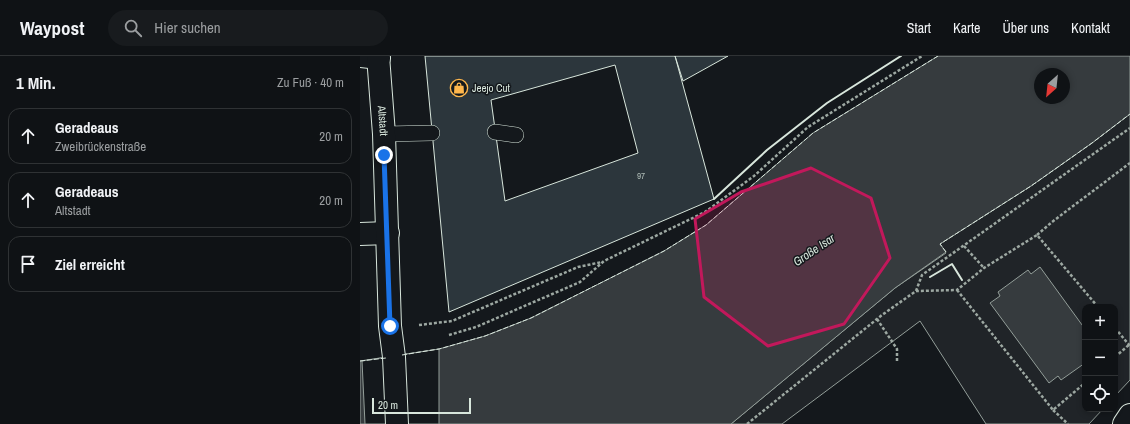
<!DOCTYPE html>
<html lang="de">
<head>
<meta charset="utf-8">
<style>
  :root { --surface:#0f1215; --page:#181b1e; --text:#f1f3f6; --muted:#9b9ea0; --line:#2f3234 }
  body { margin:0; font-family:"Archivo Narrow",sans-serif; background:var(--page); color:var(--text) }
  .controls { position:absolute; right:12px; bottom:12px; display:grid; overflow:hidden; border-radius:8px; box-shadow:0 2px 6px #0003 }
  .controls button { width:36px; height:36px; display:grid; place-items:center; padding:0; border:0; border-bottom:1px solid var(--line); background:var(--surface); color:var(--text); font:20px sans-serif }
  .compass { position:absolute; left:674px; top:12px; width:36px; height:36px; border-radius:50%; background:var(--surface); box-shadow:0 2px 6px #0003; rotate:207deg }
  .scale { position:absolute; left:12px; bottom:10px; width:99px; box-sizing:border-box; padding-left:4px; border:2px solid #d8e6dc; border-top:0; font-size:11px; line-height:14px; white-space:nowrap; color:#d8e6dc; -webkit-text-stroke:3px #14181c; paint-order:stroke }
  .stop { position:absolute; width:12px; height:12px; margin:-9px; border:3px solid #1a73e8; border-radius:50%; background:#fff }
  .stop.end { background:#1a73e8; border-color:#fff; box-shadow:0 1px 4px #0008 }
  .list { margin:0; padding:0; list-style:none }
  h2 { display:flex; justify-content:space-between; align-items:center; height:52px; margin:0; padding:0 16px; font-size:17px }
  h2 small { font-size:13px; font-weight:400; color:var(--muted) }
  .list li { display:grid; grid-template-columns:26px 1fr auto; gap:12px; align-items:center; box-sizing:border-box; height:56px; margin:0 8px 8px; padding:0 8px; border:1px solid var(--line); border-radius:12px }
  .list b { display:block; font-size:15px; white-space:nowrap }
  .list p { margin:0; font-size:13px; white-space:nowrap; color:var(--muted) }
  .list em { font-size:13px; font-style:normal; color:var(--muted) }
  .icon { flex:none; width:22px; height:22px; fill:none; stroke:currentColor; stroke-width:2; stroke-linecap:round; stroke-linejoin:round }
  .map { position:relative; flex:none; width:770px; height:368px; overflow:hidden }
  header { display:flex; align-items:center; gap:24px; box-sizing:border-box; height:56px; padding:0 20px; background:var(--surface); border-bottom:1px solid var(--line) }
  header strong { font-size:19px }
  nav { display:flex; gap:22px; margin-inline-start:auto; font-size:14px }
  .search { width:280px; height:36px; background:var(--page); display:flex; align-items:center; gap:10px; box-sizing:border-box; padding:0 14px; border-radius:22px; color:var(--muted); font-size:15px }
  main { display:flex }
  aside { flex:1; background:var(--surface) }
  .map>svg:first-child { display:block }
</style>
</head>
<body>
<header>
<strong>Waypost</strong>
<div class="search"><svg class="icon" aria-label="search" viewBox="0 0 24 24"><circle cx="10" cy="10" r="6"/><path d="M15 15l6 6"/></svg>Hier suchen</div>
<nav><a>Start</a><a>Karte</a><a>Über uns</a><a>Kontakt</a></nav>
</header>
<main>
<aside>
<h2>1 Min.<small>Zu Fuß · 40 m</small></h2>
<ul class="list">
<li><svg class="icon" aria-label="ahead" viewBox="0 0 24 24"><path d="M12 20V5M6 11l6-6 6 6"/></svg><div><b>Geradeaus</b><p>Zweibrückenstraße</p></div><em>20 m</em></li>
<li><svg class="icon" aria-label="ahead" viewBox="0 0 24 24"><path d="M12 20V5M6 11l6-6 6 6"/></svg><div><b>Geradeaus</b><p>Altstadt</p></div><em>20 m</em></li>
<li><svg class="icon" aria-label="arrive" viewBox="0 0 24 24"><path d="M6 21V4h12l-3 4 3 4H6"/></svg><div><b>Ziel erreicht</b></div></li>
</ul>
</aside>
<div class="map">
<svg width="770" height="368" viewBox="0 0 770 368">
  <rect width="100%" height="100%" fill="#14181c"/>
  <path fill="#202428" stroke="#939e99" d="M770 58V324L755 340V251H725V353H743L729 368H626L560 265 422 368H371L535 232 586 197 580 188 671 130 732 87Z"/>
  <path fill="#363b3e" stroke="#939e99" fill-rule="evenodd" d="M578 0H770V58L732 87 671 130 580 188 586 196 535 232 371 368H0V305L79 293 125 280 171 262 304 195 346 169 453 77ZM680 18H704V42H680Z
    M680 211 725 273V307L701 324 698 320 689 327 630 247 640 240 638 236 668 214 671 218Z"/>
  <path fill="#14181c" stroke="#939e99" d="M79 293V368H5L2 305Z"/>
  <path fill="#2c363c" stroke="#d8e6dc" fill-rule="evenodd" d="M65 0H315L354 143 89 256ZM255 9 278 97 145 145 131 44Z
    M315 0H368L323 25Z"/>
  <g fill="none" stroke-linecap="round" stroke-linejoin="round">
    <defs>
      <path id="service" d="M135 76 156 79
        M24 78 72 77"/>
      <path id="pedestrian" d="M0 0 19 2"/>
      <path id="minor" d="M0 178 28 177
        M764 368 770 359"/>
      <g id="tertiary">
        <path id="s1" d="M18 0 24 78 30 270 34 301 37 368"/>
      </g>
    </defs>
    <use href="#service" stroke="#d8e6dc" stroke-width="16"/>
    <use href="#pedestrian" stroke="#d8e6dc" stroke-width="24"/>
    <use href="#minor" stroke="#d8e6dc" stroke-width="24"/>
    <use href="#tertiary" stroke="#d8e6dc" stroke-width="24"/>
    <path stroke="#9da8a2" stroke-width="2.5" stroke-dasharray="3 2" stroke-linecap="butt" d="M677 179 692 166 770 107
      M604 190 624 212
      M597 234 693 354 725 327
      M556 235 562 219 770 72
      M517 263 537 293V305
      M59 269 92 265 218 211 242 206
      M755 272 770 290
      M89 279 116 271 220 226 244 205 345 156 394 120 448 71 562 0
      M755 301 770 288
      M693 354 708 368
      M387 368 522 259 556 235 597 234 624 212 677 179 738 251"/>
    <use href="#service" stroke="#14181c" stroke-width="15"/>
    <use href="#pedestrian" stroke="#14181c" stroke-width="22"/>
    <use href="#minor" stroke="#14181c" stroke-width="22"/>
    <use href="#tertiary" stroke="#14181c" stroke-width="22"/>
    <path stroke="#d8e6dc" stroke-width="1" stroke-dasharray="5 2" stroke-linecap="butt" d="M586 196 580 188 671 130 732 87 770 58
      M42 299 79 293 125 280 171 262 304 195 346 169 453 77 578 0
      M0 305 26 302"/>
    <path stroke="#d8e6dc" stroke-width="2" d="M354 143 407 94 467 47 541 0
      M570 221 592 208 602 224"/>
  </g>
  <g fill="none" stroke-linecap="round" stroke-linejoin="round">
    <path stroke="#1a73e8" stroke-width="5" d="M24 99 30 270"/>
  </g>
  <path fill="#c2185b" fill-opacity="0.2" stroke="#c2185b" stroke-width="3" stroke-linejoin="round" d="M451 112 511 142 530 202 484 268 408 290 344 241 335 163 381 136Z"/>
  <defs>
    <symbol id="shop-ring" viewBox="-11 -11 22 22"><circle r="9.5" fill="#14181c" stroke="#ffb74d" stroke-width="1.5"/><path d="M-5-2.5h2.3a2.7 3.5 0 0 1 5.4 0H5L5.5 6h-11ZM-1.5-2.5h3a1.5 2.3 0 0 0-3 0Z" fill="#ffb74d"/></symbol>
  </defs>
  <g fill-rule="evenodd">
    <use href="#shop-ring" x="89" y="22" width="20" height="20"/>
  </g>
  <g text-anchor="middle" stroke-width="3" stroke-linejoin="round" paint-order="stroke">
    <g font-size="9" fill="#adbab4">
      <text x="281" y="123">97</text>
    </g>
    <g font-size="11" fill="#d8e6dc" stroke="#14181c" text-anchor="start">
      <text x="112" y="36">Jeejo Cut</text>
    </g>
    <g font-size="11" fill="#d8e6dc" stroke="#14181c">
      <text dy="4" stroke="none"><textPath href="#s1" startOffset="65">Altstadt</textPath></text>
    </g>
    <g font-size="12" font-style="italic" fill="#d8e6dc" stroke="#14181c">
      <text transform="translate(454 194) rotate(-34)" y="4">Große Isar</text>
    </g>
  </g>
</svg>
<div class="controls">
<button>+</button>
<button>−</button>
<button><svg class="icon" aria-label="locate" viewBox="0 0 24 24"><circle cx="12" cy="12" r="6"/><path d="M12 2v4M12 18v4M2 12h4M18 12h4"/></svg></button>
</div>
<svg class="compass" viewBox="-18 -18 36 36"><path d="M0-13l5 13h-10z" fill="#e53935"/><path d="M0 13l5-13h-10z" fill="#9b9ea0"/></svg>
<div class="scale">20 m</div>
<div class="stop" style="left:30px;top:270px"></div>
<div class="stop end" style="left:24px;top:99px"></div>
</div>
</main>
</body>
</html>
